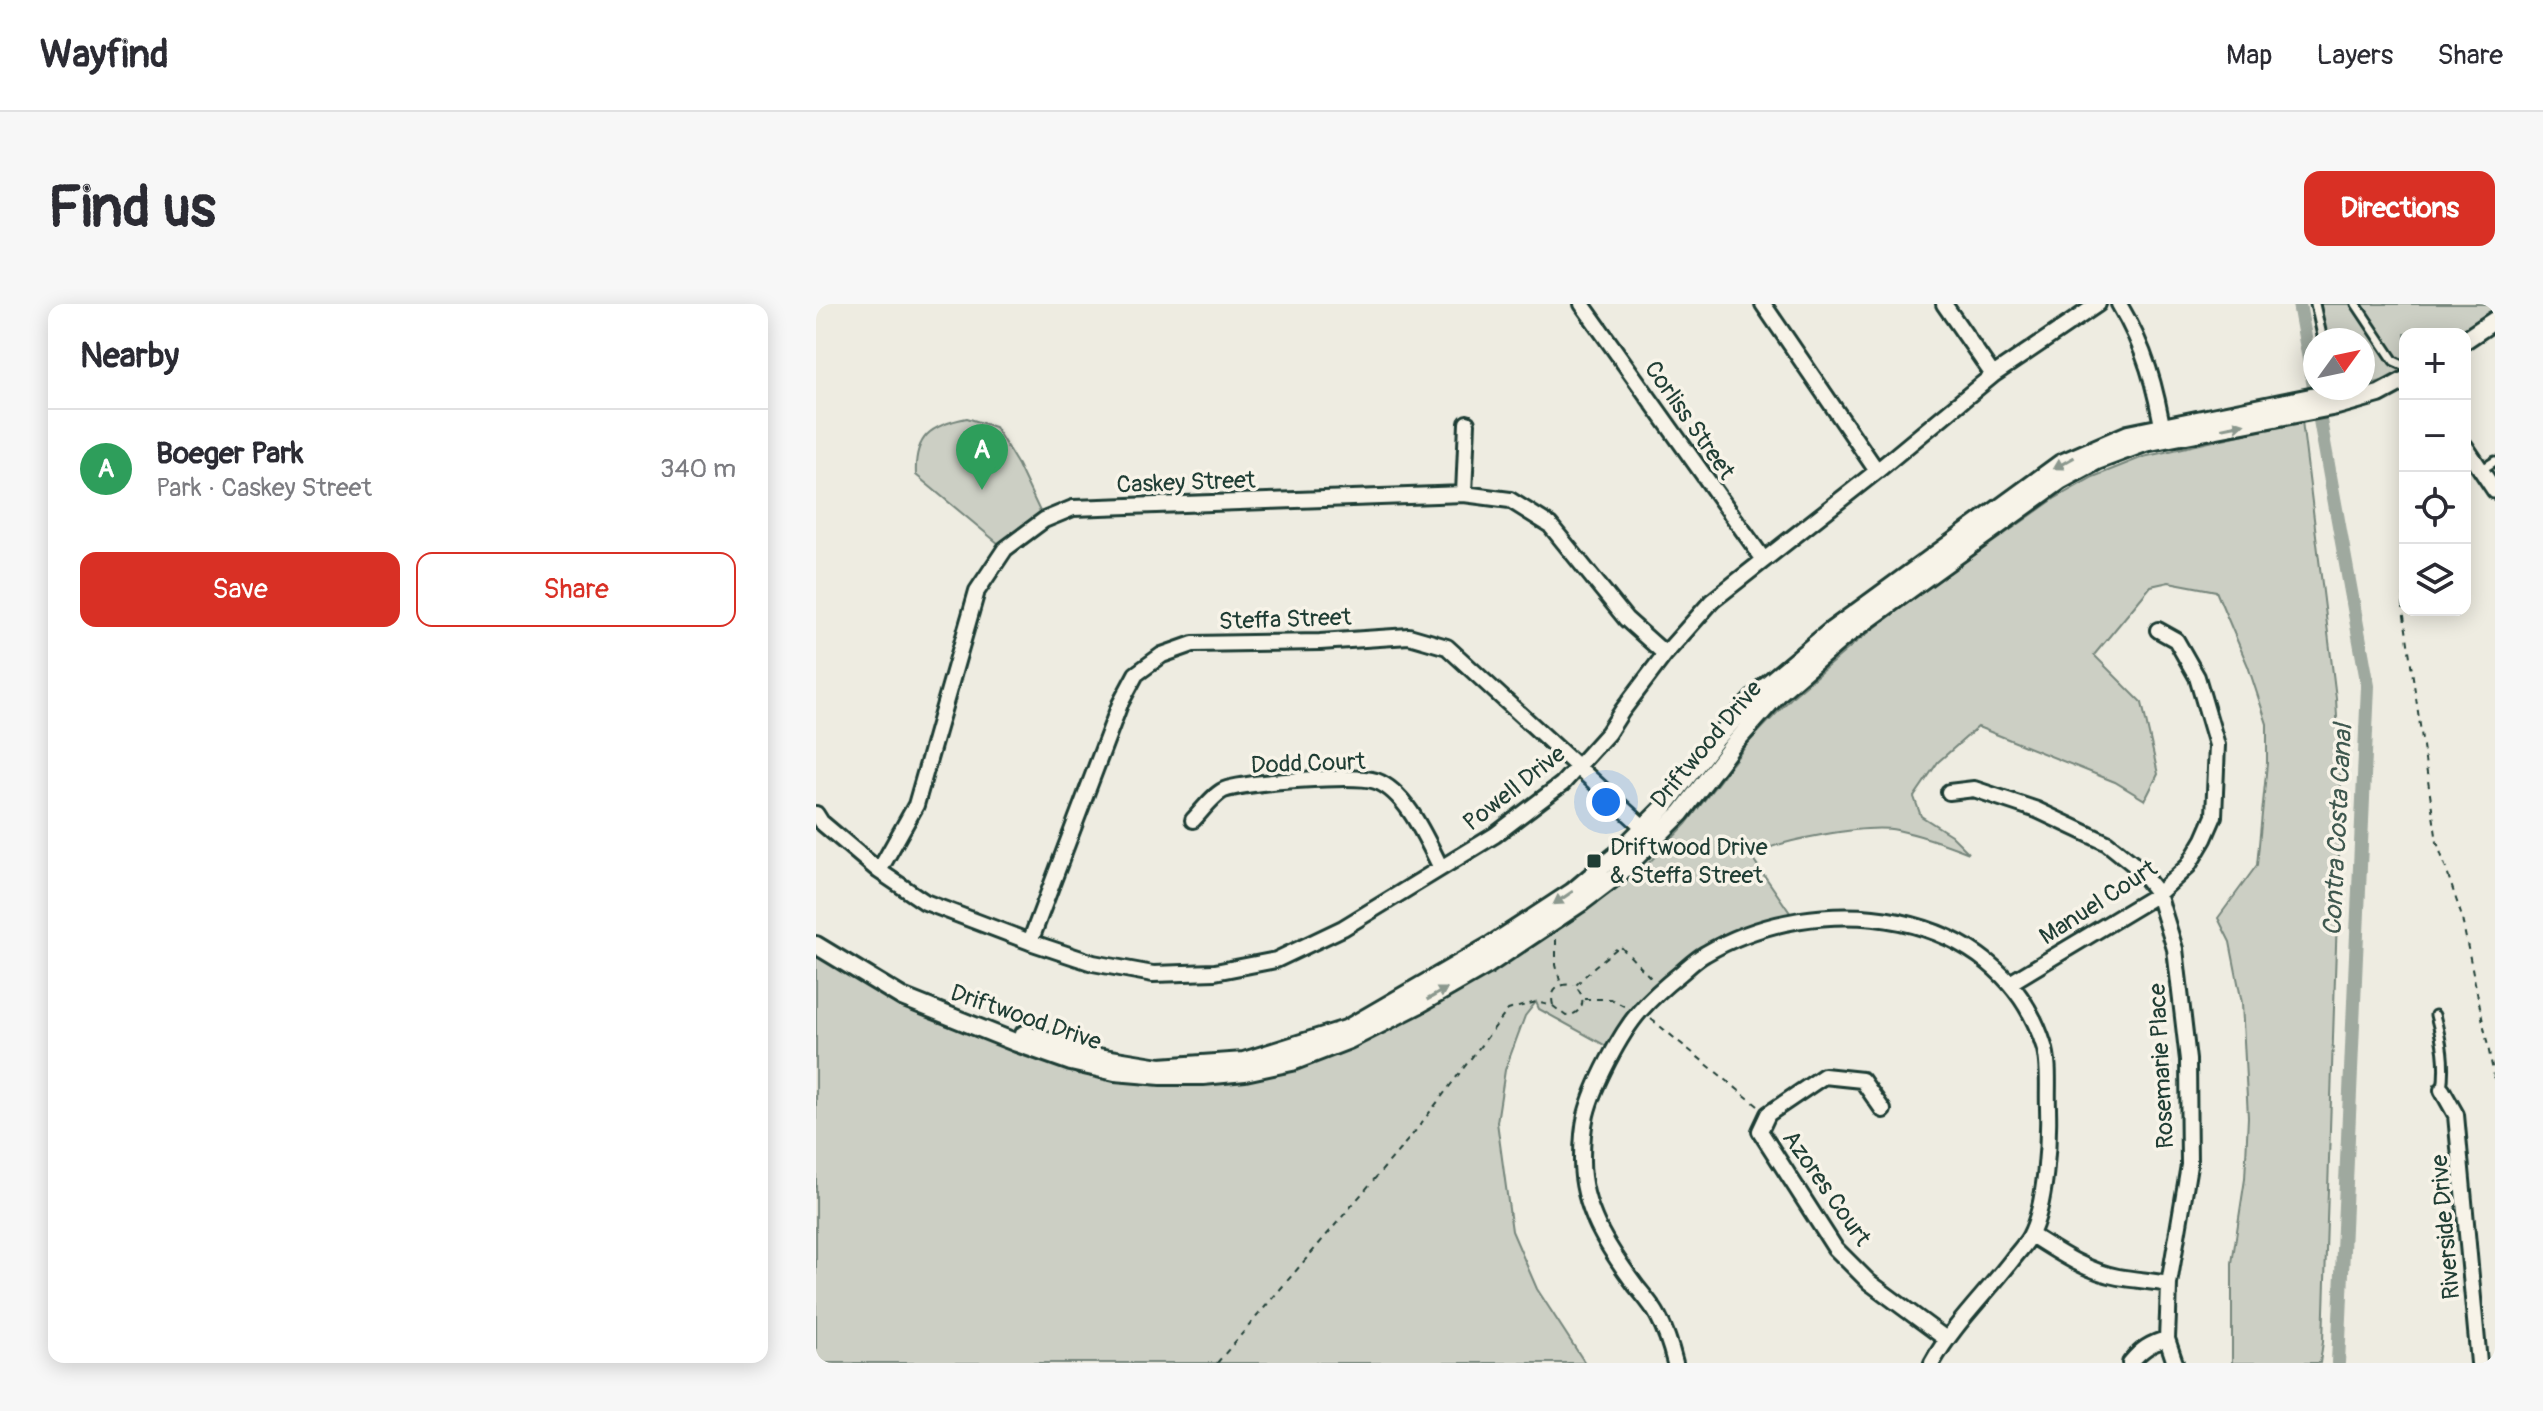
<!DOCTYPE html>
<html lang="en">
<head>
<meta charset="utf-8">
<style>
  :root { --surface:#fff; --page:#f7f7f7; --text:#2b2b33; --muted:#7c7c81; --line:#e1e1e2; --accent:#d93025 }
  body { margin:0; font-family:Pangolin,sans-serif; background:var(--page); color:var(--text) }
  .controls { position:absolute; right:24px; top:24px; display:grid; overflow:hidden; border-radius:16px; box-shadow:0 4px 20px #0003 }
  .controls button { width:72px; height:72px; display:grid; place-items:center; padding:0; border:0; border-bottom:2px solid var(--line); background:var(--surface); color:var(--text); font:40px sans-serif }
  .compass { position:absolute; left:1487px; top:24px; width:72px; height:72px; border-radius:50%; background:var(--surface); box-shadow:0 4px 20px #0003; rotate:57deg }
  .you { position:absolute; left:790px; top:498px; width:28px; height:28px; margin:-20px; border:6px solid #fff; border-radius:50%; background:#1a73e8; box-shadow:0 0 0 12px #1a73e833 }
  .badge { display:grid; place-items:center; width:52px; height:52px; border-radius:50%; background:var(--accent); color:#fff; font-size:26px; font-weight:700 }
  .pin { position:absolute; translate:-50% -66px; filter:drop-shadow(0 2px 4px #0008) }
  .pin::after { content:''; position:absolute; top:42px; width:28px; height:24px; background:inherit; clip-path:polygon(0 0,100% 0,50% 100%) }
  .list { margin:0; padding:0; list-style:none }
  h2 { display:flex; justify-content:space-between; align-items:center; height:104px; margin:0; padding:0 32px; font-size:34px }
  h2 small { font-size:26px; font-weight:400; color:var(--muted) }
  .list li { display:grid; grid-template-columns:52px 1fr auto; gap:24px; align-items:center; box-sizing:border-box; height:120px; padding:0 32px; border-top:2px solid var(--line) }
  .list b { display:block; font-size:30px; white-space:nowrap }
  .list p { margin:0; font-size:26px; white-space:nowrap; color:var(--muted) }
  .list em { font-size:26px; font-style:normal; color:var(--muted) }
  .actions { display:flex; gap:16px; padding:24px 32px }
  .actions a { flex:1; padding:18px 0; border:2px solid var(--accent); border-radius:16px; text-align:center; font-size:28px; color:var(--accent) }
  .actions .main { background:var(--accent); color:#fff }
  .icon { flex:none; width:44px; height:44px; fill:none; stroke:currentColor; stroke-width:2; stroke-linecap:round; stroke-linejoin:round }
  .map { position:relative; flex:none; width:1679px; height:1059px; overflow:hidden; border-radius:16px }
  header { display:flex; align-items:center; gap:48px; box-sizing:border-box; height:112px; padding:0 40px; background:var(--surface); border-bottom:2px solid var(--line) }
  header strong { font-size:38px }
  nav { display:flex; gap:44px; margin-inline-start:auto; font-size:28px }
  .intro { display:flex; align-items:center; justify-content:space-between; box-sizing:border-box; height:192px; padding:0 48px }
  h1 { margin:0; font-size:56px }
  .button { padding:20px 36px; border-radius:16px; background:var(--accent); color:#fff; font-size:28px; font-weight:700 }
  main { display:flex; gap:48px; padding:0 48px }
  aside { flex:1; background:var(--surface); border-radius:16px; box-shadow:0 4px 20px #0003 }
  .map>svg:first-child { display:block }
</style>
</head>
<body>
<header>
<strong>Wayfind</strong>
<nav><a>Map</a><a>Layers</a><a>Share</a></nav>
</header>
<div class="intro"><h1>Find us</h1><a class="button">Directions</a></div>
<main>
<aside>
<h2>Nearby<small></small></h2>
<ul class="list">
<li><span class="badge" style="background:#2e9e5b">A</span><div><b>Boeger Park</b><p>Park · Caskey Street</p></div><em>340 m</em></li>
</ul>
<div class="actions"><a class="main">Save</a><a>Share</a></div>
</aside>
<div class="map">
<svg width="1679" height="1059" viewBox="0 0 1679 1059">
  <rect width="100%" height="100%" fill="#eeece1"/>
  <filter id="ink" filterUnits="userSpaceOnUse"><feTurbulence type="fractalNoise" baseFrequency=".0125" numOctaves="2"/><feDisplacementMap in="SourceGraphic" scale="16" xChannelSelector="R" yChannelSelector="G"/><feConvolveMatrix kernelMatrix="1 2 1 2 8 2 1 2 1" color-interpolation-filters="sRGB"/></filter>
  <g filter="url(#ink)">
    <path fill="#cccfc4" stroke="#76867c" stroke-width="2" d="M1499 0H1679V16L1649 30H1589V71L1547 82V36H1507Z
      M151 114 179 123 202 161 228 216 189 245 100 171C98 132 115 121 151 114Z
      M1486 117 1520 394 1525 490 1507 1038 1504 1059H1416V959L1429 875 1432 813 1426 699 1414 638 1402 614 1441 561 1451 459V420L1432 362 1400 287 1353 278 1335 282 1278 351 1326 399 1342 470 1329 496 1299 478 1162 423 1122 458 1098 493 1105 512 1135 531 1153 549C1130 540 1105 531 1081 526 1051 520 961 536 935 552L979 616 888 650 845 686 799 747 723 705 720 698 709 712 689 766 681 818 696 927 721 985 769 1059H0V649L84 700 199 745 453 770 506 755 546 738 631 693 721 639 770 607 825 562 828 564 870 520 933 438 977 392 1039 339 1098 294 1238 195 1277 173 1327 153Z"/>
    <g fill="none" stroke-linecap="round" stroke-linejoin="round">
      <path stroke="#9fa99f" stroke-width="14" d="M1483 0 1552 382 1522 1059"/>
      <defs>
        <path id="service" d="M1499 0 1507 36
          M1540 0 1578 57 1589 62
          M1665 166 1679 157
          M1619 711C1626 737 1630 759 1626 786"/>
        <path id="minor" d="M766 0 948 256
          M947 0 1061 167
          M1128 0 1177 71
          M1303 0C1329 44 1340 83 1348 134
          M1649 142 1679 187
          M648 190 651 119
          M1133 488 1158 485 1221 506 1291 539 1321 563 1342 590 1359 645 1372 756 1373 861 1353 980 1352 1010 1351 1035 1359 1059
          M0 510 5 518 63 567 109 598 214 638 277 659 337 670 399 668 460 656 527 624 679 531 746 480 792 429 806 407 849 350 896 297 1061 167 1177 71 1282 0
          M377 516C386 507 397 491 408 486 429 478 539 470 560 477 591 488 611 537 625 564
          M63 567 100 501 161 287 189 245 228 216 257 204 648 190 694 196 734 221 810 315 849 350
          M214 638 304 400 320 370 346 351 377 340 504 338 593 332 631 343 836 531
          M1194 679 1342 590 1372 562 1388 535 1398 512 1401 441 1381 373 1360 336 1342 326
          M1626 786 1640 811 1663 1059
          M1067 806 1046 776 1008 772 952 810 944 827 1019 944 1053 978 1130 1035
          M1215 931C1242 948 1270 967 1302 973 1319 976 1336 977 1353 980
          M859 1059C855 1043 850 1027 842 1012 837 1002 828 992 820 982 792 944 765 904 766 854 766 841 767 824 770 811 777 782 804 730 824 707 836 693 850 681 865 669 872 663 880 655 889 650 1001 583 1184 601 1228 742 1234 760 1231 785 1232 804 1233 837 1230 902 1214 932 1210 940 1202 948 1196 956 1169 991 1137 1021 1116 1059
          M1314 1059C1325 1046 1334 1039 1351 1035"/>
        <path id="tertiary" d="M1649 36 1679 16
          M0 641 86 693 201 739 255 758 299 768 345 772H387L429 768 476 758 533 736 602 701 670 662 766 598 803 570 865 509 916 442 964 388 1028 333 1244 177 1281 157 1329 139 1521 102 1563 90 1589 76
          M208 730 282 753 344 763 428 757 530 725 675 641 756 588 800 551 849 502 901 434 949 382 1016 326 1245 159 1312 130 1539 84"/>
      </defs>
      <use href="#service" stroke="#1f3d34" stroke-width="13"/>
      <use href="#minor" stroke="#1f3d34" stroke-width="20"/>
      <use href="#tertiary" stroke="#1f3d34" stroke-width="22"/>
      <path stroke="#1f3d34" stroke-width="2" stroke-dasharray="6 6" stroke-linecap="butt" d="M1589 275 1587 305 1621 538 1645 610 1679 777
        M740 635V661L745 681
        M768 695H794L808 702
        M737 701C733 687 743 678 758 681
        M835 715 942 802
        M401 1059 597 830 692 706 720 698 737 702 750 712C767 710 772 694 759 682L779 662 804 642 837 676"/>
      <use href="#service" stroke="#f7f3e8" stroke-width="7"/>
      <use href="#minor" stroke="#f7f3e8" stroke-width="14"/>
      <use href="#tertiary" stroke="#f7f3e8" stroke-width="16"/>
    </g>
    <defs><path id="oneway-solid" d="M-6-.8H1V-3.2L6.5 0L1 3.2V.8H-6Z" transform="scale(2)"/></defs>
    <g fill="#8b988e">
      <use href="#oneway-solid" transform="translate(1417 122) rotate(-12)"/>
      <use href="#oneway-solid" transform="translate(1248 159) rotate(151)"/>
      <use href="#oneway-solid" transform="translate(747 594) rotate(146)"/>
      <use href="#oneway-solid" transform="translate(621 690) rotate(-30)"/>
    </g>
  </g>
  <rect fill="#1f3d34" stroke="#f7f3e8" stroke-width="3" x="770" y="549" width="16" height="16" rx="4"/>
  <g text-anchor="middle" stroke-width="7" stroke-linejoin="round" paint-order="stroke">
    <g font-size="24" fill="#1f3d34" stroke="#f7f3e8">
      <text transform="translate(874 116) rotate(55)" y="8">Corliss Street</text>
      <text transform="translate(370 178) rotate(-2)" y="8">Caskey Street</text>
      <text transform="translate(469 315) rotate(-2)" y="8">Steffa Street</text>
      <text transform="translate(890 440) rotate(-50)" y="8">Driftwood Drive</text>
      <text transform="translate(492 459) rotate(-2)" y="8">Dodd Court</text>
      <text transform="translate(698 484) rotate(-38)" y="8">Powell Drive</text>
      <text transform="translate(1282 598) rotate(-33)" y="8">Manuel Court</text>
      <text transform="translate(210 713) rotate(19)" y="8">Driftwood Drive</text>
      <text transform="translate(1345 762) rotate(-93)" y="8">Rosemarie Place</text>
      <text transform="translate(1011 884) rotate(55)" y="8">Azores Court</text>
      <text transform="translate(1629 923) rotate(-95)" y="8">Riverside Drive</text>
    </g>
    <g font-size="24" fill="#1f3d34" stroke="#f7f3e8" text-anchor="start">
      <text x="794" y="551">Driftwood Drive<tspan x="794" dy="28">&amp; Steffa Street</tspan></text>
    </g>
    <g font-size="26" font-style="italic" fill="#3f584f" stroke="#f7f3e8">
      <text transform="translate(1521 526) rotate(-87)" y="9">Contra Costa Canal</text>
    </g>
  </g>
</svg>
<div class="controls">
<button>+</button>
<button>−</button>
<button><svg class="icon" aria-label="locate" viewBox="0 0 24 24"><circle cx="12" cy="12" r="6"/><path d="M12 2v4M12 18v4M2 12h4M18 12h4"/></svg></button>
<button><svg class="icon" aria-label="layers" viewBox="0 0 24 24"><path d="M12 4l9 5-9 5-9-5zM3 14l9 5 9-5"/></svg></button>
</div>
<svg class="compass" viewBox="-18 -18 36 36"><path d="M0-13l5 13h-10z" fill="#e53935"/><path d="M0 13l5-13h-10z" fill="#7c7c81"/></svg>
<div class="you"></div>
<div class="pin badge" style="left:166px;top:186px;background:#2e9e5b">A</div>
</div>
</main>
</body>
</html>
